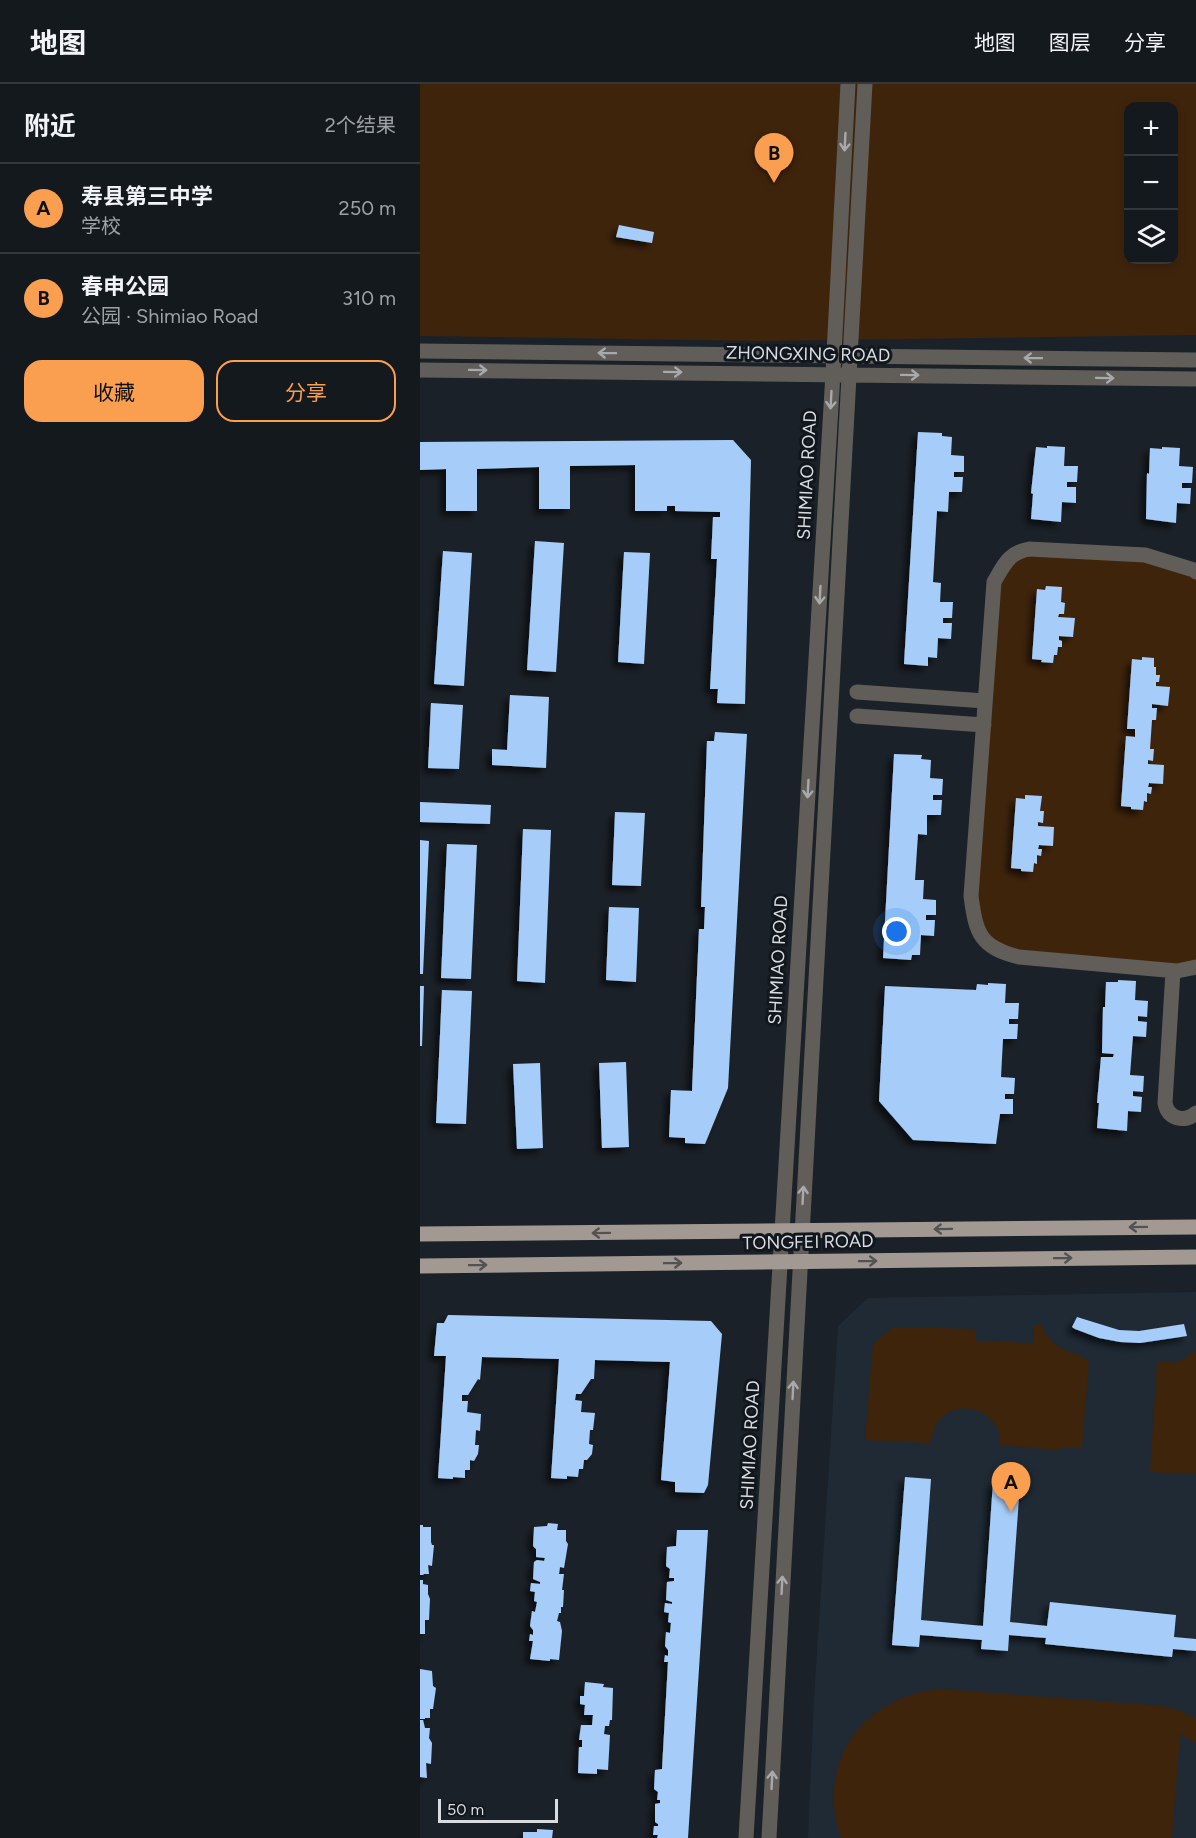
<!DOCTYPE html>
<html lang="zh">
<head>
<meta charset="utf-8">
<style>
  :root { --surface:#14191e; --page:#1d2227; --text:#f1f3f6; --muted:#9da0a4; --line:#33383c; --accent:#fa9f4f }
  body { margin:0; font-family:Figtree,"Noto Sans SC",sans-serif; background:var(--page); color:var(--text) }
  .controls { position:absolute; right:18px; top:18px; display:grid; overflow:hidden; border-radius:12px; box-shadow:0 3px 9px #0003 }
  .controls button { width:54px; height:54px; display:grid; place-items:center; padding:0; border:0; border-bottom:2px solid var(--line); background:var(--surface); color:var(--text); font:30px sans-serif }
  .scale { position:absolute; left:18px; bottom:15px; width:120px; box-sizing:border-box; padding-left:6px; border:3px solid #d8dce1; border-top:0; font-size:16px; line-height:21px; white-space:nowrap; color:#d8dce1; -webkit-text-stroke:4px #12171e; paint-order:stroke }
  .you { position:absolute; left:477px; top:848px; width:21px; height:21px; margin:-15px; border:4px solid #fff; border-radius:50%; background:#1a73e8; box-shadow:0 0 0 9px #1a73e833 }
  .badge { display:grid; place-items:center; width:39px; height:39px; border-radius:50%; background:var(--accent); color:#111; font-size:20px; font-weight:700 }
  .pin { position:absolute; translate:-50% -50px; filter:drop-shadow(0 2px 3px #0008) }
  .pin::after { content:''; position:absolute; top:32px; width:21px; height:18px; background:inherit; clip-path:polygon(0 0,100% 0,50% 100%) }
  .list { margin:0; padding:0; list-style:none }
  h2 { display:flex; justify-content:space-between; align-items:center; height:78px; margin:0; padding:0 24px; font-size:26px }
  h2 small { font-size:20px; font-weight:400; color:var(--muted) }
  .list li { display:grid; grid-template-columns:39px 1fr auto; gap:18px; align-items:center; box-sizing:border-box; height:90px; padding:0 24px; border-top:2px solid var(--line) }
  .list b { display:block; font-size:22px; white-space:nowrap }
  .list p { margin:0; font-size:20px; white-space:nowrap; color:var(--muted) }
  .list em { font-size:20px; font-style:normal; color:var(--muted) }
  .actions { display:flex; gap:12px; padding:18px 24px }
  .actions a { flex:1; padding:14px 0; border:2px solid var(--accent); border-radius:18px; text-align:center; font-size:21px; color:var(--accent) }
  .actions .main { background:var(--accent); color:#111 }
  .icon { flex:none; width:33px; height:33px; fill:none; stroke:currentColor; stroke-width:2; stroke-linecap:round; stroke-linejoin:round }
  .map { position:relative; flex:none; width:776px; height:1754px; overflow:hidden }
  header { display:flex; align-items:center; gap:36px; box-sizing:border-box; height:84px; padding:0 30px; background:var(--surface); border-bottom:2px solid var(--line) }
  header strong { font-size:28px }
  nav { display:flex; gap:33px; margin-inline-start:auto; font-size:21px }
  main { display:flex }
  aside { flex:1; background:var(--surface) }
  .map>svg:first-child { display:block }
</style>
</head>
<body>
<header>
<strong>地图</strong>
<nav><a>地图</a><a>图层</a><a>分享</a></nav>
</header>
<main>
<aside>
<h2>附近<small>2个结果</small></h2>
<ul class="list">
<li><span class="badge">A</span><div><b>寿县第三中学</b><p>学校</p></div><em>250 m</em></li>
<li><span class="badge">B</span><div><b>春申公园</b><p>公园 · Shimiao Road</p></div><em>310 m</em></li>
</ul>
<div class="actions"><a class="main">收藏</a><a>分享</a></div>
</aside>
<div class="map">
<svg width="776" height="1754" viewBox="0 0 776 1754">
  <defs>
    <filter id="shadow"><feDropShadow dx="-5" dy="5" stdDeviation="3" flood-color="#0009"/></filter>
  </defs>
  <rect width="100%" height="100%" fill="#1b2128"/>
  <path fill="#1f2a35" d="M776 1208V1754H388L394 1614 418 1242 448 1214Z"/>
  <path fill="#3f240c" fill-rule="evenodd" d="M0 0H776V251L339 257 0 252ZM708 22H754V176H708Z
    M606 469 724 477 771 490 776 496V877L752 882 581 865 559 839 555 814 579 501 591 482Z
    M621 1240C631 1267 647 1264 669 1277L662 1363H644L638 1366 580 1361C582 1329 544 1314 522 1333 514 1340 513 1350 510 1359L445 1356 453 1260 473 1243 555 1245V1257L614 1259V1242Z
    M776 1266V1390L730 1388 737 1278H760Z
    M520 1605 744 1622 760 1627 776 1635V1660L760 1650 752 1754H421C395 1678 442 1613 520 1605Z"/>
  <path fill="#a6cdf9" filter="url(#shadow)" d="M199 141 234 148 232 159 196 153Z
    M498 348 522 349V352L532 353 531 371 544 372V388H534V393H543L542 408H529L528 428 517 427 513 498 521 499 520 518H533L532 534H523V539H532L531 555 518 554 517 574 508 573V582L484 580Z
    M313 356 331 376 325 620 297 619 298 605H290L297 475H291L293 433H300V428L255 427V422H247V427H215V381L150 382V425H119V383L57 385V427H26V385L0 386V358Z
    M627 362 645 363 644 382H658L657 398H647V403H656V419L642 418 641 438 611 435 613 410 611 409 616 363 627 364Z
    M742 363 760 364 759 382 773 383 772 399H762V404H771L770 420 757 419 756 439 726 435 727 389 729 390 730 364 742 365Z
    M115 457 144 459 136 588 107 586Z
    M23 467 52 469 44 602 14 600Z
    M204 468 230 469 224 580 198 578Z
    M626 502 642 503 641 518 645 519 644 530H639L638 533 655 534 653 553 639 552V556L642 557V563H638L637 571H634L633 579 621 578 622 576 612 575 617 505 625 506Z
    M722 573 734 574V583H736V591H740L739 598H736V602L750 603 748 622 732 620V624H737L736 636H732L730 665H734L733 677 728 676V680L744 681 743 700 729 699 728 703H732L731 710 727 709V718L724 717 723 726 711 725V723L701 722 706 652 715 653V645H707L712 575 722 576Z
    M90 611 129 613 126 684 72 681V665L87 666Z
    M11 619 43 621 39 685 8 684Z
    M295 648 327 650 308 1004 285 1060 265 1059V1054L249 1053 251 1006 272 1007 279 845H284L285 823H281L287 657H294Z
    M474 670 502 671 501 675 511 676 510 694 523 695 522 711H513V716H522L521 731H507V751L498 750 495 796H504L503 815 516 816V831H506V836H515L514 852 501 851 500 871H492L491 876 463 874Z
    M605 711 622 712 620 727H624L623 739 618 738V742L634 743 633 762 619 761 618 765H622L621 772 617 771V780L614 779 613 788 601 787V785L591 784 596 714 605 715Z
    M0 718 71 721 70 740 0 738Z
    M195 728 225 729 221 802 192 801Z
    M103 745 131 746 125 899 97 897Z
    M0 756 9 757 3 890H0Z
    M27 760 57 761 51 895 21 894Z
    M189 823 219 824 216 898 186 896Z
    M698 896 716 897 715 916 728 917 727 933 718 932V937L727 938 726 953 713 952 710 991 724 992 723 1008 713 1007V1012L722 1013 721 1028 708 1027 707 1047 677 1044 679 1019H677L681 973H693L694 970 682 969 683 923H685L686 898H698Z
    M568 899 586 900 585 919H599L598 935H589V940H598L597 955H583L581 993 595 994 594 1010H585V1015H593V1030H580L576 1060 493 1056 459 1017 465 902 556 906 557 900 568 901Z
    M0 902H4L2 962H0Z
    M22 906 52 907 46 1040 16 1039Z
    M206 978 209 1063 182 1064 179 979Z
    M120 979 123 1064 97 1065 93 980Z
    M28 1231 291 1237 302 1250 288 1401 284 1409 255 1408V1398L241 1396 250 1278 175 1276 174 1295H171L161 1310H156L155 1316 162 1317 161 1328 175 1329 173 1346H170L169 1360 173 1361 172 1370 167 1376H164L163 1385H159L158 1393 147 1392V1395L131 1394 139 1275 62 1273 60 1296 58 1295 48 1311H42V1317H48L47 1328 61 1330 60 1347 56 1346 55 1361H59L58 1370 54 1377 50 1376V1386H45V1394L33 1393V1395L18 1394 26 1272H14L17 1239H24Z
    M657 1233 699 1246 719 1247 764 1240 767 1252 720 1259 700 1258 679 1254 655 1245 652 1243Z
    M485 1393 511 1395 501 1536 563 1542 573 1398 600 1400 590 1538 627 1542 630 1518 756 1531 754 1553 776 1555V1567L753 1565 752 1573 625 1560 626 1554 589 1551 588 1567 561 1565 562 1556 500 1551 499 1563 472 1561Z
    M128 1439 138 1440 137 1446H146V1457L148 1460 144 1484 140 1483 139 1490H144L142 1506H144L143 1523H141V1529H139L137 1537 140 1538 142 1547 139 1576 130 1575V1577L110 1575 113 1557H109L110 1550 113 1551V1546L110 1542 112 1527 115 1528 117 1518 114 1517 115 1508 110 1507 111 1499 120 1500V1498L113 1495 114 1478 117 1476 124 1477 125 1474 116 1473V1465L113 1462 114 1443 127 1442Z
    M0 1441H3V1443H11V1458L12 1461H14L12 1482 8 1481 9 1490H4L3 1491H0Z
    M257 1446H288L268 1754H237L238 1751H233L234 1742H238V1740L235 1738V1720L240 1719V1716H237L238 1708 234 1705 235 1686 242 1685 248 1578H244L245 1571 248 1572V1566L245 1562 246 1548 250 1549 251 1539 248 1538 249 1529 244 1528 245 1519 252 1520V1518L246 1516 247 1498 254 1497V1494H249L250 1485 246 1482 247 1463 256 1462Z
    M0 1496H3V1500L8 1501V1510L10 1515 9 1536H5V1550H0Z
    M0 1585 12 1587 13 1602 16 1604 13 1625H10V1634H5V1635H0Z
    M165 1598 184 1600 183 1603 193 1604 192 1636H190L189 1642H185L184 1650 190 1651 188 1686 177 1685V1690L158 1689 159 1663H162V1656H159L161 1641H172L173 1631H164L165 1621 160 1620V1612H164Z
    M0 1636H3L5 1644H10L9 1654 12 1659 11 1680 6 1679 7 1694 0 1693Z
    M117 1745 133 1746 132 1754H103V1748H117Z"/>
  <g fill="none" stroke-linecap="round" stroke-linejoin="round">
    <path stroke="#615d59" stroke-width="15" d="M0 267 776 276
      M0 286 776 295
      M776 488 774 486 725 471 609 465C588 469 584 481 574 498L551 812C556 850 560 863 599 873L757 887 776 883
      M437 608 565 617
      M437 632 564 641
      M753 887 745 1019C748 1035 764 1039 776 1029
      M326 1754 413 289 428 0
      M349 1754 445 0"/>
    <path stroke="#a29993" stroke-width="15" d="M0 1150 776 1143
      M0 1182 776 1173"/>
  </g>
  <defs><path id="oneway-shaft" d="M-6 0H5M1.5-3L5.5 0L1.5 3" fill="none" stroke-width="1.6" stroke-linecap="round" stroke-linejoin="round" transform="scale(1.5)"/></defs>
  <g stroke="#a8a9ab">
    <use href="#oneway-shaft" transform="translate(425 58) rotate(93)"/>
    <use href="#oneway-shaft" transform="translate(187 269) rotate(-179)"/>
    <use href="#oneway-shaft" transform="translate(613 274) rotate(-179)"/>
    <use href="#oneway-shaft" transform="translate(58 286) rotate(1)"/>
    <use href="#oneway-shaft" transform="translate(253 288) rotate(1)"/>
    <use href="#oneway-shaft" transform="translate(490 291) rotate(1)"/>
    <use href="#oneway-shaft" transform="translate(685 294) rotate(1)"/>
    <use href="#oneway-shaft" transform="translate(411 316) rotate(93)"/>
    <use href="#oneway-shaft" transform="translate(400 511) rotate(93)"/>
    <use href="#oneway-shaft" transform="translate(388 705) rotate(93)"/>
    <use href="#oneway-shaft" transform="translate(383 1111) rotate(-87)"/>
    <use href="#oneway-shaft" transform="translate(373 1306) rotate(-87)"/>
    <use href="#oneway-shaft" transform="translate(362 1501) rotate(-87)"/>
    <use href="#oneway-shaft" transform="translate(352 1696) rotate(-87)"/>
  </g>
  <g stroke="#535253">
    <use href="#oneway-shaft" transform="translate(718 1143) rotate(179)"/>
    <use href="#oneway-shaft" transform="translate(523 1145) rotate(179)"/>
    <use href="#oneway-shaft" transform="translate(181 1149) rotate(179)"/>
    <use href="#oneway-shaft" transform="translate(643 1174) rotate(-1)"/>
    <use href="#oneway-shaft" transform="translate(448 1177) rotate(-1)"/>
    <use href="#oneway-shaft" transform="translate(253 1179) rotate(-1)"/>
    <use href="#oneway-shaft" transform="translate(58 1181) rotate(-1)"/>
  </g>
  <g text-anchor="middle" stroke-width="6" stroke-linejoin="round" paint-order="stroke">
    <g font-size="18" fill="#d8dce1" stroke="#12171e">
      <text transform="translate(388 270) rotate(1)" y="6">ZHONGXING ROAD</text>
      <text transform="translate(387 391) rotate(-87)" y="6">SHIMIAO ROAD</text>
      <text transform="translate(358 876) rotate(-87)" y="6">SHIMIAO ROAD</text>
      <text transform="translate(388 1158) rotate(-1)" y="6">TONGFEI ROAD</text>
      <text transform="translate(330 1361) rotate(-87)" y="6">SHIMIAO ROAD</text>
    </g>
  </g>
</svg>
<div class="controls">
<button>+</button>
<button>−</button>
<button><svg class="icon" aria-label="layers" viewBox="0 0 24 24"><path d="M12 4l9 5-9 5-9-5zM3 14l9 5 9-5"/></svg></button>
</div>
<div class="scale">50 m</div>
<div class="you"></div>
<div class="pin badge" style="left:591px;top:1428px">A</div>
<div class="pin badge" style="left:354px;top:99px">B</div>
</div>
</main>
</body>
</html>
